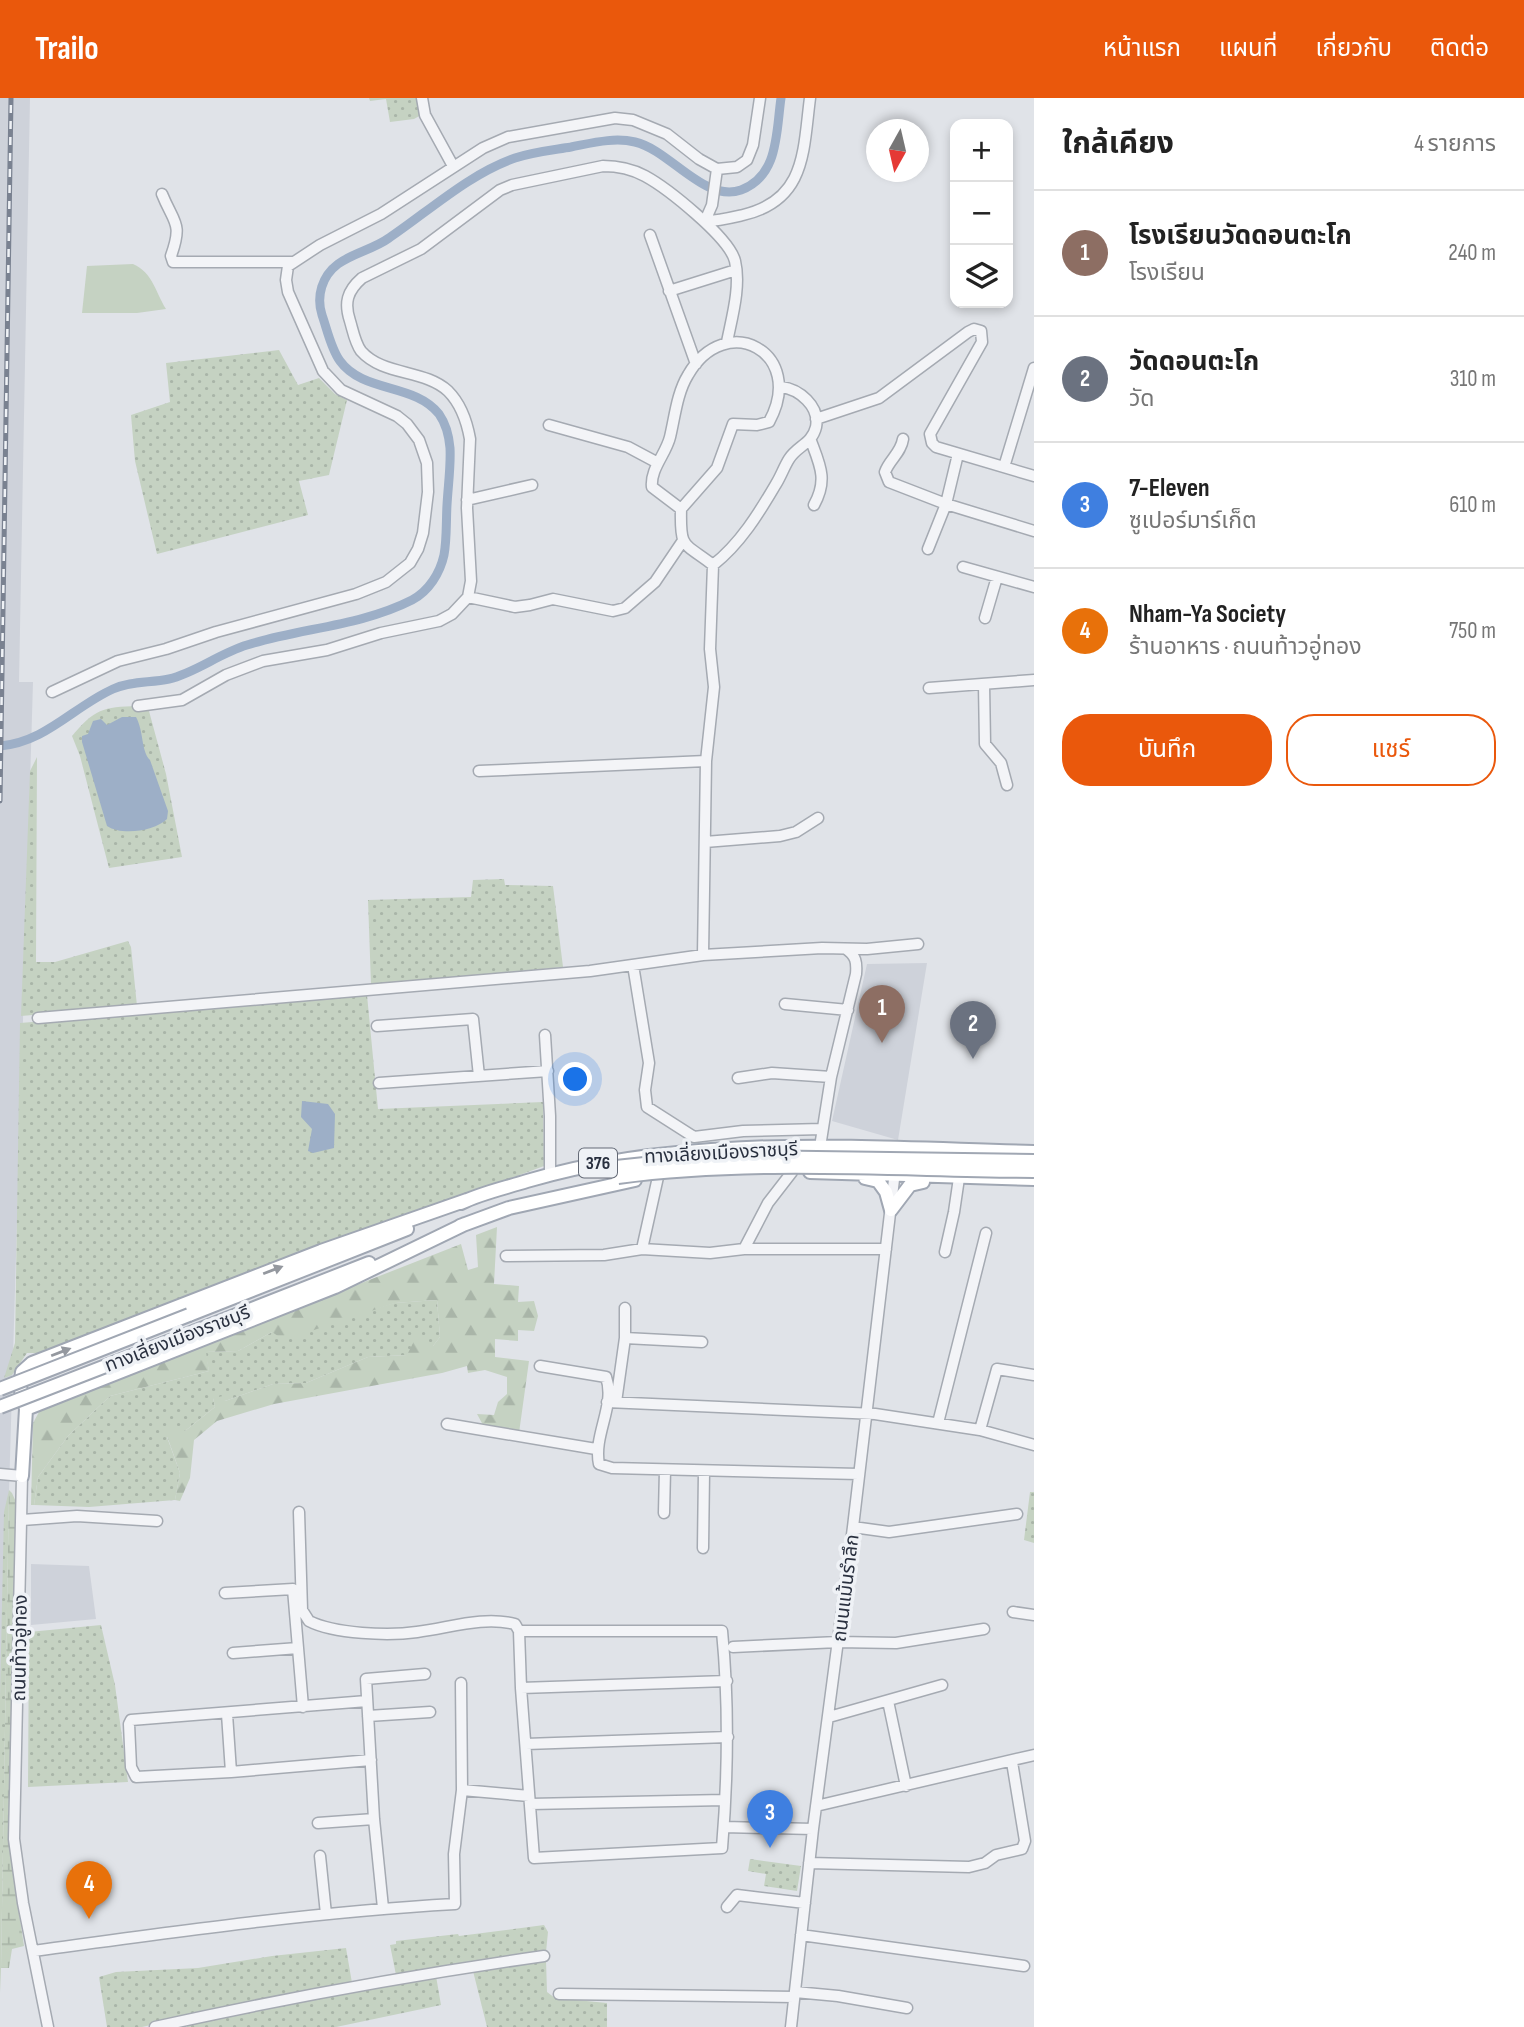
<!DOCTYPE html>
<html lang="th">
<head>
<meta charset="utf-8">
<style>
  :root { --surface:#fff; --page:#f6f6f6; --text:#222; --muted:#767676; --line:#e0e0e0; --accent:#ea580c }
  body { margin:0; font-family:"Sofia Sans Condensed","Noto Sans Thai",sans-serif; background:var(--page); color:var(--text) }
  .controls { position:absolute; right:21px; top:21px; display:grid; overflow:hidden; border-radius:14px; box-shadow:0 4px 10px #0003 }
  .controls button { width:63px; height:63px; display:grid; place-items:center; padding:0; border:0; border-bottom:2px solid var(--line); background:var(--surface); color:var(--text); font:35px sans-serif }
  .compass { position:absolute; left:866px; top:21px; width:63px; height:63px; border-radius:50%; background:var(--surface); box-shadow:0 4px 10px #0003; rotate:188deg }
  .you { position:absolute; left:576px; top:982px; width:24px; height:24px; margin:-18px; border:5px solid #fff; border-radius:50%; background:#1a73e8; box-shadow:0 0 0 10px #1a73e833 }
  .badge { display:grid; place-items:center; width:46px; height:46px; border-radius:50%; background:var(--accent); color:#fff; font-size:23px; font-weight:700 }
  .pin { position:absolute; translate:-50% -58px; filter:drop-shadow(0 2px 4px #0008) }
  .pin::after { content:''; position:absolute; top:37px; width:24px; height:21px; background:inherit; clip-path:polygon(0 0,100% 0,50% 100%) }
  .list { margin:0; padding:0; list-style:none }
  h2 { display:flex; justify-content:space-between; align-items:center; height:91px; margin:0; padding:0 28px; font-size:30px }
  h2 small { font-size:23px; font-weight:400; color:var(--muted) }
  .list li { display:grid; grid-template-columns:46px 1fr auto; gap:21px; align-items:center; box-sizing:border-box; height:126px; padding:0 28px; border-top:2px solid var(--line) }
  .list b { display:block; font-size:26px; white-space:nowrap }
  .list p { margin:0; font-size:23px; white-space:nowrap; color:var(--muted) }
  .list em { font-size:23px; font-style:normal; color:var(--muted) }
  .actions { display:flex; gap:14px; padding:21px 28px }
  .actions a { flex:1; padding:16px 0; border:2px solid var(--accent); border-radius:28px; text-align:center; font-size:24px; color:var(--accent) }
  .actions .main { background:var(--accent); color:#fff }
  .icon { flex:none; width:38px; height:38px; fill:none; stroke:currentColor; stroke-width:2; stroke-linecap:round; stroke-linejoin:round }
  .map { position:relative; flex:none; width:1034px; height:1929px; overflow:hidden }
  header { display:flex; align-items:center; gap:42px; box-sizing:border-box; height:98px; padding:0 35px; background:var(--accent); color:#fff }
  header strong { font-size:33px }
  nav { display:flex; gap:38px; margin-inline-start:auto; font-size:24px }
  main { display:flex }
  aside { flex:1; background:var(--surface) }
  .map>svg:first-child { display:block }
</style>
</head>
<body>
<header>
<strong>Trailo</strong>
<nav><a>หน้าแรก</a><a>แผนที่</a><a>เกี่ยวกับ</a><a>ติดต่อ</a></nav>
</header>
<main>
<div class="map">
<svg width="1034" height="1929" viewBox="0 0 1034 1929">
  <defs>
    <pattern id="grass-dots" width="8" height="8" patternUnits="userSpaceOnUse" patternTransform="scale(1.75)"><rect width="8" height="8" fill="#c5d2c2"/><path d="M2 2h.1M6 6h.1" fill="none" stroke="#a9b5a8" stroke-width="1.8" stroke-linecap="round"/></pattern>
    <pattern id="forest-firs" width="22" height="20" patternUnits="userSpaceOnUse" patternTransform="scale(1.75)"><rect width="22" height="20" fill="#c5d2c2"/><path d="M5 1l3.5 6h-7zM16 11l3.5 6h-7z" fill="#a9b5a8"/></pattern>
    <pattern id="wetland-marsh" width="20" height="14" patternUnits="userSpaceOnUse" patternTransform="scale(1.75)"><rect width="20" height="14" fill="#c5d2c2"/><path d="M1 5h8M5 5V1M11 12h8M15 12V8" fill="none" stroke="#a9b5a8"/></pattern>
  </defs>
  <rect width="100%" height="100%" fill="#e0e3e8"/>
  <path fill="#ced2da" d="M0 0H30L19 584H33L0 1697Z
    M927 865 898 1042 832 1023 867 866Z
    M31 1466 89 1468 96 1521 31 1527Z"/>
  <path fill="url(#grass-dots)" d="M369 0H417L421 17 414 21 390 24 386 1 370 3Z
    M279 252 298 287 319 280 335 296 347 302 329 377 299 383 308 417 157 456 135 363 131 317 170 304 166 265Z
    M138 608 149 613 166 676 182 759 109 770 80 658 72 638C95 611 102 609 138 608Z
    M37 659 36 864H55L128 843 131 849 137 908 21 918 30 673Z
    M504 781 505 787 553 788 563 869 371 887 368 802 471 799 473 782Z
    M367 897 378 1011 543 1004 544 1068 40 1255H27L12 1277 4 1280 15 1245 20 925Z
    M437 1202 440 1239 433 1248 407 1257 368 1259 306 1285 273 1286 225 1303 213 1300 215 1309 185 1333 167 1339 180 1375 175 1402 89 1409 34 1407 38 1379 68 1338 110 1298 209 1273 205 1254 238 1253 272 1234 346 1220 394 1205Z
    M9 1392 1 1870 0 1895V1600L4 1414Z
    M1030 1394H1034V1445L1024 1442Z
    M101 1527 115 1587 128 1684 28 1689 29 1534Z
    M750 1761 801 1768 797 1793 764 1788 766 1776 748 1773Z
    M544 1827 548 1834 546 1854 396 1877 390 1847 396 1846V1843L458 1836 459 1838Z
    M346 1850 352 1885 270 1900 142 1929H107L99 1879 116 1874 198 1870 272 1858Z
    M546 1862 547 1894 555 1900 607 1905V1929H487L473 1873Z
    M436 1878 441 1907 336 1929H187V1926L291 1903Z"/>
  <path fill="url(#forest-firs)" d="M497 1129 494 1186 519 1188 518 1204 534 1203 538 1218 534 1233 518 1232V1243L495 1241V1259L529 1263 519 1335 483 1327 477 1316 494 1317 498 1304 507 1296V1279L485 1272 468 1275 467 1268 442 1275 274 1306 217 1323 194 1342 190 1380 180 1403 175 1402 180 1375 167 1338 171 1325 185 1333 215 1309 213 1300 223 1298 225 1303 273 1286 306 1285 368 1259 407 1257 418 1235 433 1248 440 1239 437 1202 395 1205 284 1242 272 1234 238 1253 206 1254 209 1273 110 1298 68 1338 38 1379 34 1407H31L33 1325 39 1314 53 1306 461 1146 468 1172 478 1169 476 1137Z"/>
  <path fill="url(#wetland-marsh)" d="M9 1392 12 1395 16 1404 9 1727 11 1761 24 1848 12 1851 9 1870H1Z"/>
  <path fill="#c5d2c2" d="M133 166C153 175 155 193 166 211L137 215H82L87 168Z"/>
  <path fill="#9dafc7" d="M122 619H136C144 634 141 653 150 662L168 713 167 721C155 733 122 738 107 728L82 644V638L88 636 93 623 101 621 107 627Z
    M302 1003 328 1006 335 1016 334 1050 313 1055 308 1053 312 1031 301 1019Z"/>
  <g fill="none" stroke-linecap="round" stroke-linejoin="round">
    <path stroke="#9dafc7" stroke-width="9" d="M0 648C46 644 73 609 113 591 130 583 150 585 169 581 195 575 220 555 247 547 301 530 361 528 412 502 429 493 440 475 444 457 447 441 446 423 447 407 448 388 451 368 450 350 449 338 446 326 439 316 415 285 363 295 340 263 331 251 327 231 322 217 316 198 322 178 338 166 353 155 374 151 389 140 429 113 469 76 515 60 533 54 553 52 571 49 592 45 614 39 635 44 670 52 704 105 741 92 779 78 776 34 781 0"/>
    <defs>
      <path id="minor" d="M422 0 425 17 453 68
        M162 96C174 126 183 124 171 158L173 164H294
        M705 123C718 123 730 120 743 117 806 102 803 54 810 0
        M705 123 712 107 717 71
        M650 137 696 266
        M669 193 736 172
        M816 321 879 300 968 234 974 231 981 233 982 244 930 336 932 345 936 349 1034 378
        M549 327 628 349 658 365
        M903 341C901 355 889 362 885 374L889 384 946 406 1034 433
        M811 343C820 367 828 382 814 407
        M1004 369 1034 270
        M467 402 532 387
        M681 411 717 370 733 326 757 327 769 324C807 255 726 211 688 277 677 295 675 318 670 339 666 356 650 371 652 389L681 411C680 451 683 444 713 467
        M928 451 946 406 958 356
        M713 467C740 446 759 415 776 386 781 378 784 369 789 361 797 348 812 346 816 329 820 308 799 291 781 289
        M963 469 1034 489
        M468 499 471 483 467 410 470 341C467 324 460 305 448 293 424 271 383 278 361 253 355 245 353 233 350 223 344 205 347 193 362 180L421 151 500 92 512 87 603 68C618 68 632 71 645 78 667 90 729 139 735 163 741 188 732 219 727 244
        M985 520 997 479
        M984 586 985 646 1001 665 1007 687
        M929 590 1034 582
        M52 594 118 563 166 551 216 534 356 496 386 484 410 465 418 451 423 435 428 394 427 365 419 342 407 326 397 318 341 292 323 273 288 194 286 182 288 168 320 147 381 116 483 50 508 39 615 20 633 22 667 36 699 61 717 71 737 69 747 62 753 47 760 0
        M138 608 182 602 226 577 263 563 327 552 381 535 439 523 452 516 468 499 515 509 530 507 553 501 613 513 625 510 655 484 682 444
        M479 673 706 663
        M705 744 780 738 796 734 818 720
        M703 857 706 663 714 589 710 551 713 467
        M633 867 649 965 645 992 647 1009 694 1039 743 1033 822 1031
        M785 906 848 912
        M38 920 590 873 703 857 822 850 867 851 918 846
        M377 928 473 921 479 978
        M545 937 550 1018V1076
        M738 980 772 975 831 979
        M379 985 548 973
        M820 1049 831 979 856 876C857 864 856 858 846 851
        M642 1151 658 1079
        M744 1151 768 1105 792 1074
        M945 1154 954 1114 959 1080
        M506 1158 604 1157 642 1151 710 1155 744 1151H886
        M625 1240 702 1244
        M540 1268 606 1279C616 1307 593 1337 599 1366L612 1370 859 1376
        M607 1304 875 1316 980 1332 1034 1347
        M616 1304 625 1240V1210
        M938 1325 986 1135
        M447 1326 596 1351
        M980 1332 997 1271 1034 1277
        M0 1376 22 1378 14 1741 23 1805 48 1929
        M299 1414 302 1512 309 1523C334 1536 389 1538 417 1534 450 1530 482 1518 515 1526L519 1533 521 1590 534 1760 722 1750C728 1678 729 1605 722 1533H519
        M664 1415 665 1372
        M22 1422 77 1418 157 1423
        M853 1429 889 1434 1017 1416
        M703 1450 704 1374
        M225 1495 293 1491 303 1609
        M1013 1514 1034 1517
        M733 1549 838 1544 896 1545 984 1531
        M233 1555 298 1550
        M521 1590 727 1583
        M367 1603 131 1622 129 1626 131 1669 136 1679 231 1674 371 1662
        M888 1603 906 1688
        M227 1616 231 1674
        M368 1618 430 1614
        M829 1619 942 1587
        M526 1646 728 1639
        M462 1692 529 1698
        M530 1706 724 1702
        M816 1708 1034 1657
        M318 1725 374 1721
        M724 1729 813 1731
        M320 1758 326 1816
        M809 1765 969 1769 985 1765 996 1757 1022 1751 1025 1743 1012 1664
        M727 1809 737 1797 805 1805
        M383 1810 374 1721 366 1581 425 1576
        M801 1837 1024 1868
        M33 1853C173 1834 313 1814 455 1806L454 1756 462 1692 461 1585
        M795 1894 838 1898 907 1910
        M559 1896 794 1899
        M155 1929C285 1900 412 1877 544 1858
        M791 1929 813 1731 853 1429 895 1073"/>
      <path id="major" d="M810 1074 1034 1081
        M865 1080 878 1083 886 1094 891 1112
        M461 1105C481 1095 505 1090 527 1083 689 1035 867 1050 1034 1054
        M891 1112 910 1087 923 1084
        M465 1126 335 1189 26 1311 20 1289 22 1274 32 1265 321 1153 467 1102
        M460 1128 509 1110 635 1082
        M189 1217 407 1131
        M196 1233 369 1165
        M22 1378 26 1311"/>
    </defs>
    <use href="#minor" stroke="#a5aab2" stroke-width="13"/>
    <use href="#major" stroke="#a0a7b3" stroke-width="16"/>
    <use href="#minor" stroke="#f3f4f7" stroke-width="10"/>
    <use href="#major" stroke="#fff" stroke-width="12"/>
    <defs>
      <path id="rail" d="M0 703 11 0"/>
    </defs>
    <use href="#rail" stroke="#7a8291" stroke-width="5"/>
    <use href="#rail" stroke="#eff2f6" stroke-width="2.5" stroke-dasharray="8" stroke-linecap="butt"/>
    <defs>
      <path id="major-bridge" d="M616 1069 673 1063 751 1059 1034 1063
        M618 1079C756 1061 895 1072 1034 1073
        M0 1291 189 1217
        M0 1309 196 1233"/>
    </defs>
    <use href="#major-bridge" stroke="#a0a7b3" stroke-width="16" stroke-linecap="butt"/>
    <use href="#major-bridge" stroke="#fff" stroke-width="12"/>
  </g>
  <defs><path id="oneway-solid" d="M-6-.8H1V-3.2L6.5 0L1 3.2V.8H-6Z" transform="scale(1.75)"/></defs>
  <g fill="#94989f">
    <use href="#oneway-solid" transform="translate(273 1172) rotate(-21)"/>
    <use href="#oneway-solid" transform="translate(61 1254) rotate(-21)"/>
  </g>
  <g text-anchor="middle" stroke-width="7" stroke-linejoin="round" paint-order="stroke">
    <rect fill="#eff2f6" stroke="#646a76" stroke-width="2" x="579" y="1050.5" width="38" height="29" rx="5"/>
    <g font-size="18" font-weight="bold" fill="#29303f">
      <text x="598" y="1071">376</text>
    </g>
    <g font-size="19" fill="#29303f" stroke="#eff2f6">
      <text transform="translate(721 1054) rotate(-3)" y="7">ทางเลี่ยงเมืองราชบุรี</text>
      <text transform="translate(177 1240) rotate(-21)" y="7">ทางเลี่ยงเมืองราชบุรี</text>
      <text transform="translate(845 1490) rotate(-83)" y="7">ถนนแม้นรำลึก</text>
      <text transform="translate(19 1550) rotate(-89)" y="7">ถนนท้าวอู่ทอง</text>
    </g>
  </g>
</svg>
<div class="controls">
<button>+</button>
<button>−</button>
<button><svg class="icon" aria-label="layers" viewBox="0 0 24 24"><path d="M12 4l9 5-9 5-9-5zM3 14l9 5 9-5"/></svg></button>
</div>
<svg class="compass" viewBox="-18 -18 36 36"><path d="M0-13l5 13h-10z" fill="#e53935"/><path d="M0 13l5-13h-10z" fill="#767676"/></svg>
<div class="you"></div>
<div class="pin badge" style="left:882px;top:945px;background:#8d6e63">1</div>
<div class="pin badge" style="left:973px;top:961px;background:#6b7280">2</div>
<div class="pin badge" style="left:770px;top:1750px;background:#3f7fe0">3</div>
<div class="pin badge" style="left:89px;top:1821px;background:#e8710a">4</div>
</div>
<aside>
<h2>ใกล้เคียง<small>4 รายการ</small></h2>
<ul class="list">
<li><span class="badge" style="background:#8d6e63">1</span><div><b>โรงเรียนวัดดอนตะโก</b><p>โรงเรียน</p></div><em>240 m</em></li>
<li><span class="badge" style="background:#6b7280">2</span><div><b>วัดดอนตะโก</b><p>วัด</p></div><em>310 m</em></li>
<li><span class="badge" style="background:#3f7fe0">3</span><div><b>7-Eleven</b><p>ซูเปอร์มาร์เก็ต</p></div><em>610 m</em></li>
<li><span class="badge" style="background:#e8710a">4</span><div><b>Nham-Ya Society</b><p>ร้านอาหาร · ถนนท้าวอู่ทอง</p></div><em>750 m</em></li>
</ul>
<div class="actions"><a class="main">บันทึก</a><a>แชร์</a></div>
</aside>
</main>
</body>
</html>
